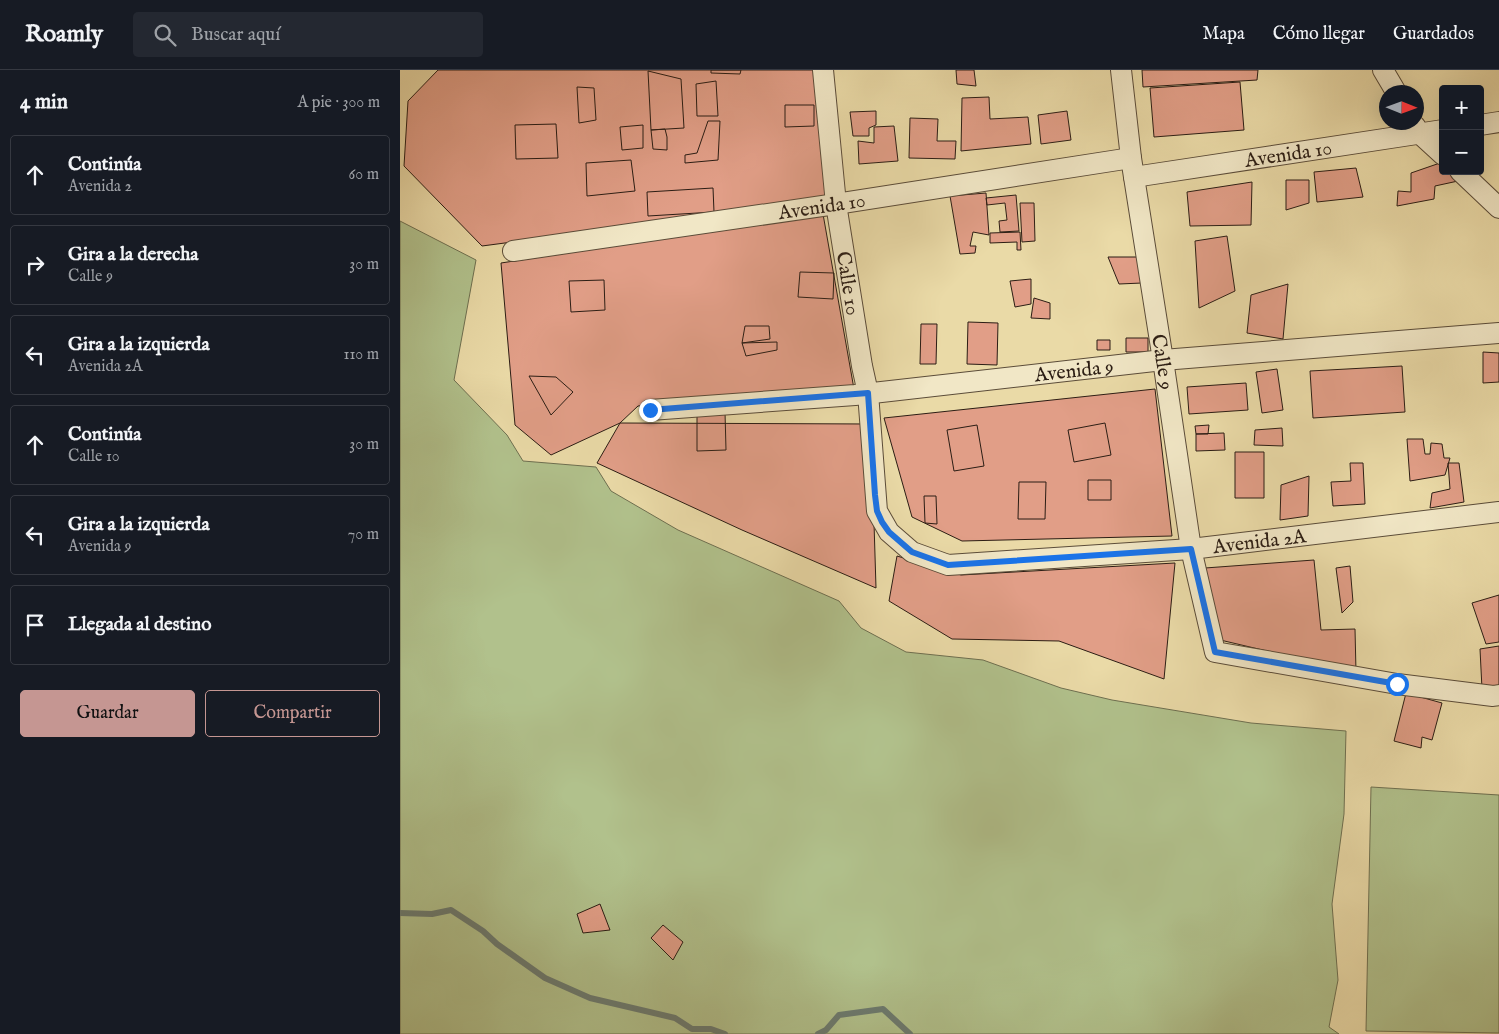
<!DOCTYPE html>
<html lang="es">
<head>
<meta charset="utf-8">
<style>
  :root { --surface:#171b24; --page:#242831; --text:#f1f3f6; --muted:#9ea1a6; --line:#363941; --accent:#c59692 }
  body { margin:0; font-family:"IM FELL English",serif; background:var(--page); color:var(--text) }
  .controls { position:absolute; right:15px; top:15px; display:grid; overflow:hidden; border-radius:5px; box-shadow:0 5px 20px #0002 }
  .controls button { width:45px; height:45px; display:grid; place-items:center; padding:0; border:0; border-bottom:1px solid var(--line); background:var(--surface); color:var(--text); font:25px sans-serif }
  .compass { position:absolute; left:979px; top:15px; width:45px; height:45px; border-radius:50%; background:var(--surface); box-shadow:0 5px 20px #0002; rotate:91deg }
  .stop { position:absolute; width:15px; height:15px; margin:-11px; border:4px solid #1a73e8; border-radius:50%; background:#fff }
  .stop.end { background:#1a73e8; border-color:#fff; box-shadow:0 1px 5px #0008 }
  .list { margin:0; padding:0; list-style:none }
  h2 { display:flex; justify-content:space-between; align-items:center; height:65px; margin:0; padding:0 20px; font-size:21px }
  h2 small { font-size:16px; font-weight:400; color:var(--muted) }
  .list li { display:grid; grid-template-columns:32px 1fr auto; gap:15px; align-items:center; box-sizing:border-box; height:80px; margin:0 10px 10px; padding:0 10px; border:1px solid var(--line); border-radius:5px }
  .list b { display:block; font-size:19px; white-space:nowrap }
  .list p { margin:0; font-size:16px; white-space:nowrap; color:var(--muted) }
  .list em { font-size:16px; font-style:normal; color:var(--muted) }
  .actions { display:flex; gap:10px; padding:15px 20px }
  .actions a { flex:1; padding:11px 0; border:1px solid var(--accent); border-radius:5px; text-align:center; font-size:18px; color:var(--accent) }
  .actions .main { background:var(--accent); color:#111 }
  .icon { flex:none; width:28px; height:28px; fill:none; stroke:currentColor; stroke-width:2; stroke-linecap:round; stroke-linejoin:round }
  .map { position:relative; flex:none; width:1099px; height:964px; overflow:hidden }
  header { display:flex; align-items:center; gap:30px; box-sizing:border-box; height:70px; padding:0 25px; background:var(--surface); border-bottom:1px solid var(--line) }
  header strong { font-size:24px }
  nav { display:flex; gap:28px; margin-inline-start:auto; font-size:18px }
  .search { width:350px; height:45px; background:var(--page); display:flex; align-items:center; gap:12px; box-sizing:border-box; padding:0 18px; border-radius:5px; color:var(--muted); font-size:19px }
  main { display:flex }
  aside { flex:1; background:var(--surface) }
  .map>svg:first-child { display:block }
</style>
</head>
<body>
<header>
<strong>Roamly</strong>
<div class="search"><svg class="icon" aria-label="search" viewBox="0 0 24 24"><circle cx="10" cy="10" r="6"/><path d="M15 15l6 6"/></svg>Buscar aquí</div>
<nav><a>Mapa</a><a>Cómo llegar</a><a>Guardados</a></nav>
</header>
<main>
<aside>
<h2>4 min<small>A pie · 300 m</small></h2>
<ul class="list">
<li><svg class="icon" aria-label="ahead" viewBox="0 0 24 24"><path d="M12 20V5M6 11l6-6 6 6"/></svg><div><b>Continúa</b><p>Avenida 2</p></div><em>60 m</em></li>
<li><svg class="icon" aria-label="right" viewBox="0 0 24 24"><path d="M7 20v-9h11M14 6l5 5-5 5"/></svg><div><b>Gira a la derecha</b><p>Calle 9</p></div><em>30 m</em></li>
<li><svg class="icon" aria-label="left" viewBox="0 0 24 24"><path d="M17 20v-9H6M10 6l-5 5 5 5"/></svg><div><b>Gira a la izquierda</b><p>Avenida 2A</p></div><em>110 m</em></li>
<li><svg class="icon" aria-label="ahead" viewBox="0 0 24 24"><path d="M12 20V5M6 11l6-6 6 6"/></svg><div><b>Continúa</b><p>Calle 10</p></div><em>30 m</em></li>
<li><svg class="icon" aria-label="left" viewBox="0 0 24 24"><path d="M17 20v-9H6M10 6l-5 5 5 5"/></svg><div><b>Gira a la izquierda</b><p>Avenida 9</p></div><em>70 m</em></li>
<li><svg class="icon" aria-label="arrive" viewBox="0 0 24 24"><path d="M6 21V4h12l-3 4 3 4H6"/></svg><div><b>Llegada al destino</b></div></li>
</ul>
<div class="actions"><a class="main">Guardar</a><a>Compartir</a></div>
</aside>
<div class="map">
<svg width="1099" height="964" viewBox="0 0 1099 964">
  <rect width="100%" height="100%" fill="#eadaa7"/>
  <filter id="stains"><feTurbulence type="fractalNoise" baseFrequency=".004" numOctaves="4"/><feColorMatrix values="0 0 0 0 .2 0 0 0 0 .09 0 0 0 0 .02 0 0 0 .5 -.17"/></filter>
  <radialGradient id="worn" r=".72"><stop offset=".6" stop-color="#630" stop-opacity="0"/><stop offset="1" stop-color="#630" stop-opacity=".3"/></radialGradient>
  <path fill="#b1c18c" stroke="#6e6f50" d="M0 151 76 190 54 310 107 365 123 391 196 397 211 421 278 460 439 531 461 558 506 582 583 590 661 618 712 630 851 653 946 661 944 744 932 834 938 910 929 957 939 964H0Z
    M971 717 1099 725V963L966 961Z"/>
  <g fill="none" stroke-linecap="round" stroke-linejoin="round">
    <path stroke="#6c7b70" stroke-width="6" d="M0 843 32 844 51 840 83 861 97 874 145 908 190 928 275 948 292 959H311L325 964
      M418 964 426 960 439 945 483 939 510 964"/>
  </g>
  <path fill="#e19e87" stroke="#2b1d14" d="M38 0H419L431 130 82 176 4 96 8 31Z
    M311 0H341L340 4 311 3Z
    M556 0H574L576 16 557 14Z
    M742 0H858L857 10 743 17Z
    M248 1 281 9 284 58 251 60Z
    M316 11 318 46H297L296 14Z
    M840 12 844 60 754 67 750 18Z
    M177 17 194 18 196 50 179 53Z
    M589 27 590 49 628 47 631 74 561 81 562 28Z
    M385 35H414V56L385 57Z
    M476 41V55L469 58V66H453L450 42Z
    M667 41 671 70 641 74 638 45Z
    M510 48 538 49 537 71H556L555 89 509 88Z
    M308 51H320L318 90 285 93V85L297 83Z
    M156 54 158 88 116 89 115 55Z
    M243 55V78L222 80 220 57Z
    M494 56 498 91 459 94 458 71 474 73V57Z
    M265 59 267 67V80L253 79 251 60Z
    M231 90 235 121 187 126 186 93Z
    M1040 93 1043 96V101H1048L1058 111 1035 116 1034 129 997 136 998 121 1011 122V103Z
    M956 98 963 127 917 132 914 102Z
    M886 110H909V133L886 140Z
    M852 112 851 155 790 156 787 122Z
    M313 118 314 142 248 146 247 122Z
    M586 123 589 165 573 162 570 176H576L575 183 560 184 550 126Z
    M616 125 619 161 600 162 599 151 607 150 605 133 587 135 586 128Z
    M620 133H634L635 171 622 172Z
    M423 144 454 319 238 336 220 353 151 385 115 355 101 193Z
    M620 162 621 180H617V172L590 173V163Z
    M827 166 835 221 799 238 795 171Z
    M708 187H740L742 213 719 214Z
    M400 202 434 203 433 229 398 227Z
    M631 209V234L615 237 610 211Z
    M204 210 205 240 171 242 169 211Z
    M888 214 883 269 847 263 851 225Z
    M634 228 650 233V249L631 248Z
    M568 252 598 253 597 295 567 294Z
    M521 254H537L536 294H520Z
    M345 256H369L370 269 342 273Z
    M726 268H748V282H726Z
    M697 270H710V280H697Z
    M377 272V280L346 286 342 273Z
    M1083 282 1099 283V312L1083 313Z
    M1002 296 1005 342 913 348 910 301Z
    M877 299 883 340 862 343 856 302Z
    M129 306 156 307 173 322 151 345Z
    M846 313 848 340 789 344 787 317Z
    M755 319 772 466 562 471 512 447 484 348Z
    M297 342H325L326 380 297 381Z
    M220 353 471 354 476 518 342 460 197 393Z
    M705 353 711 385 674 392 668 360Z
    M577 355 584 396 554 401 547 360Z
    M809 355 808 364H796L795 356Z
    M882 358 883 376 854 375 855 360Z
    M824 363 825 380 796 381V364Z
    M1007 369H1023L1025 384H1030L1031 373 1042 374 1044 388H1050L1045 405 1010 411Z
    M835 382H864V428H835Z
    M950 393H963L965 434 933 436 931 412 951 411Z
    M1048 393H1059L1064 432 1030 438 1032 423 1050 419Z
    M909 406 908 446 880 450 881 415Z
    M688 410H711V430H688Z
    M619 412H646L645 449H618Z
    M524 426H536L537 454 525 453Z
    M497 486 561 505 775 493 764 609 659 571 552 569 489 531Z
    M914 490 921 560 955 559 956 602 816 569 805 498Z
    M950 496 953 532 942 543 936 498Z
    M1099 525V572L1086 574 1072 533Z
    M1099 576V616L1082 619 1080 579Z
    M1006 623 1042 633 1032 670 1022 667 1021 678 994 671Z
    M200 834 210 860 183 863 177 844Z
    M263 855 283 872 273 890 251 868Z"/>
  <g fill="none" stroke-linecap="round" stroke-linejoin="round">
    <defs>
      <g id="minor">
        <path id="s1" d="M423 0 436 134 462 296 468 323 477 441 489 462 512 482 548 495 791 479 1099 442"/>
        <path id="s2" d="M721 0 731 88 763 290 791 479 815 582 997 614 1093 626 1099 625"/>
        <path d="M983 0 996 22"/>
        <path d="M1080 55 1099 52"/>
        <path d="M1015 56 1019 63 1043 85"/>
        <path d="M1060 101 1099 138"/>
        <path id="s3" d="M734 107 1043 60"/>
        <path id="s4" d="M113 181 436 134 731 88"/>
        <path id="s5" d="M250 340 455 325 763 290 1099 263"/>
      </g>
    </defs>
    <use href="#minor" stroke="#5b4c39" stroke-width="22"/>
    <use href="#minor" stroke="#f1e7c6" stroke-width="20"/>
  </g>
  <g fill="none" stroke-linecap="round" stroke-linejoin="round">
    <path stroke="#1a73e8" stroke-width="6" d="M250 340 468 323 475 425 477 441 482 452 489 462 512 482 548 495 791 479 815 582 997 614"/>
  </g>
  <g text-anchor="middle" stroke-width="5" stroke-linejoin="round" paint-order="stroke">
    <g font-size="20" fill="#2b1d14" stroke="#f1e7c6">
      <text dy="7" stroke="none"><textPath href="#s3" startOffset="156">Avenida 10</textPath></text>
      <text dy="7" stroke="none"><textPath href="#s4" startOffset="312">Avenida 10</textPath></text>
      <text dy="7" stroke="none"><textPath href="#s1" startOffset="215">Calle 10</textPath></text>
      <text dy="7" stroke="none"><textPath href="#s2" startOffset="295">Calle 9</textPath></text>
      <text dy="7" stroke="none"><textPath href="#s5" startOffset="426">Avenida 9</textPath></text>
      <text dy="7" stroke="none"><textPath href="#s1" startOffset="850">Avenida 2A</textPath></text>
    </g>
  </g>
  <rect width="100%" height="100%" filter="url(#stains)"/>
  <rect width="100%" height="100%" fill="url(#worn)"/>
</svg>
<div class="controls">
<button>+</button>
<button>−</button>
</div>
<svg class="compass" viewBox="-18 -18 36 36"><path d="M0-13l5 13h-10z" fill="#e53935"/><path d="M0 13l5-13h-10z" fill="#9ea1a6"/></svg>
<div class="stop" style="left:997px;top:614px"></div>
<div class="stop end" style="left:250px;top:340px"></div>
</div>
</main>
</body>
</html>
